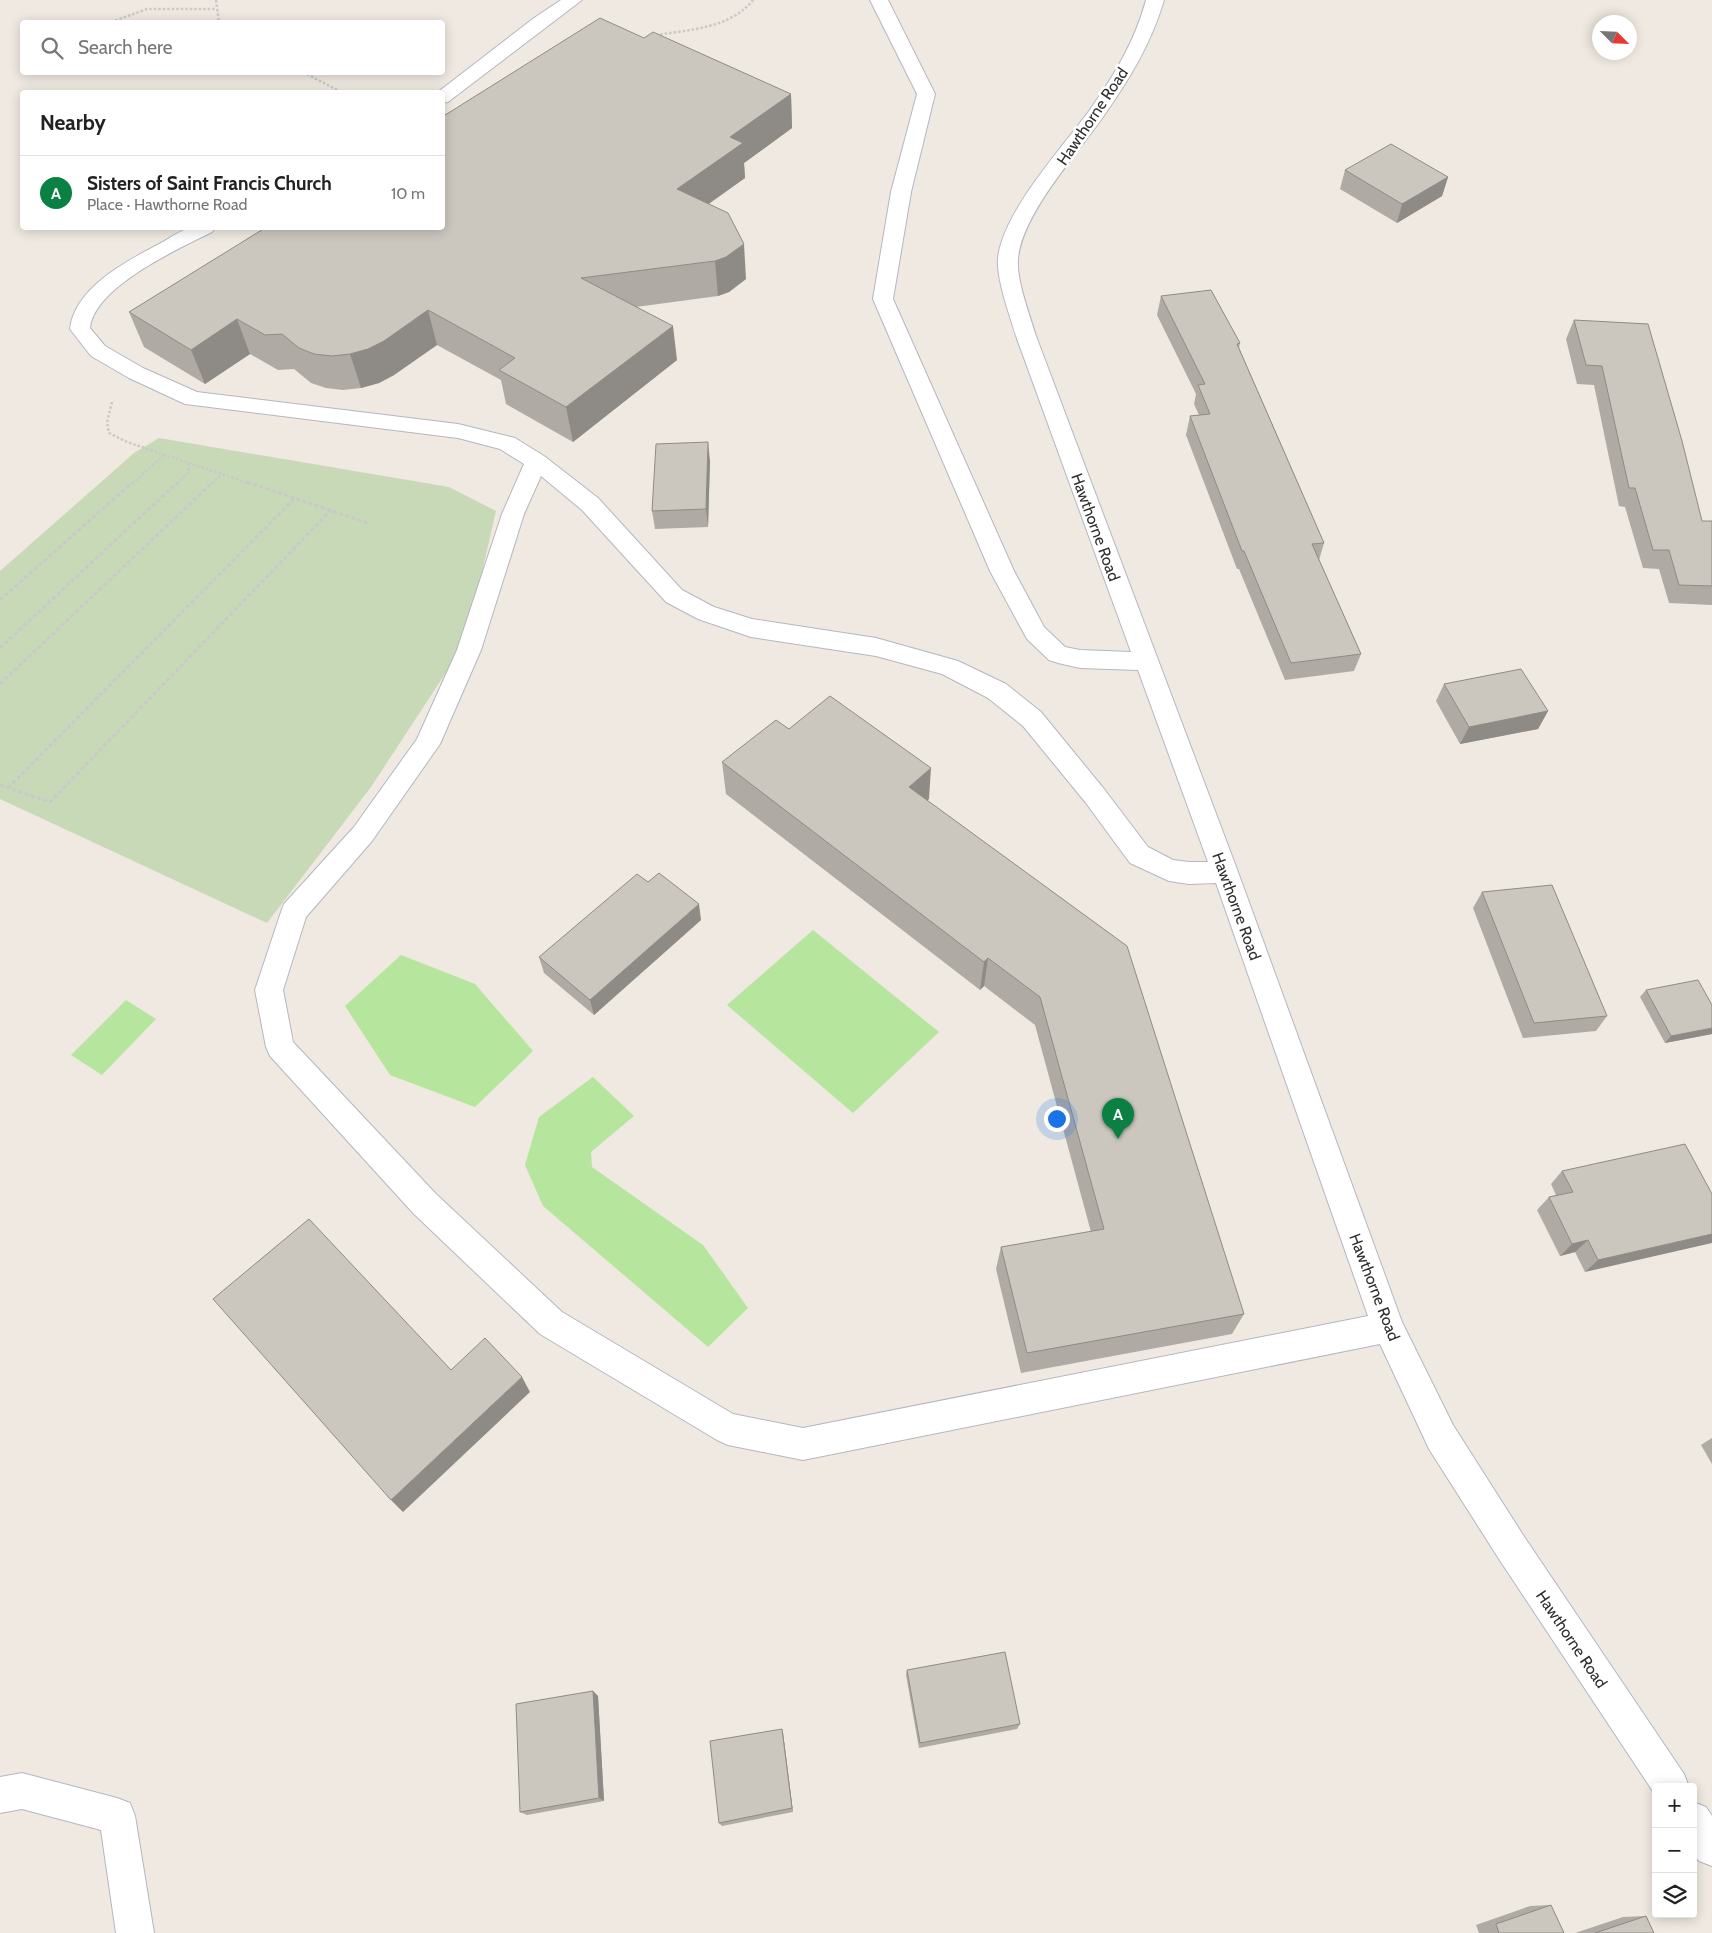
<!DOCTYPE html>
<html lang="en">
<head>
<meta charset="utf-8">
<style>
  :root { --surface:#fff; --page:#f6f6f6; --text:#222; --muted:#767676; --line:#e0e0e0; --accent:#0b8043 }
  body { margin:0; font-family:Cabin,sans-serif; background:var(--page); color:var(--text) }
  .controls { position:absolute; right:15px; bottom:15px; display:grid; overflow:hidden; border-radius:5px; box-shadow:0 2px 12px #0003 }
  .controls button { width:45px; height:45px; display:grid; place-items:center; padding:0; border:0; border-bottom:1px solid var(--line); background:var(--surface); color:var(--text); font:25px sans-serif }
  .compass { position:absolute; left:1592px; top:15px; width:45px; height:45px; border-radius:50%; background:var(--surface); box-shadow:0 2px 12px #0003; rotate:114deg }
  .you { position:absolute; left:1056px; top:1118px; width:18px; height:18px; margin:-12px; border:4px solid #fff; border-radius:50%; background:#1a73e8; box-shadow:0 0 0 8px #1a73e833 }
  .badge { display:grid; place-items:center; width:32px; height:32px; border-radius:50%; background:var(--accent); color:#fff; font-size:16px; font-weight:700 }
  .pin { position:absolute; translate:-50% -41px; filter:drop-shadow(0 1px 2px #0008) }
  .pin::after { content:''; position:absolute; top:26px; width:18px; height:15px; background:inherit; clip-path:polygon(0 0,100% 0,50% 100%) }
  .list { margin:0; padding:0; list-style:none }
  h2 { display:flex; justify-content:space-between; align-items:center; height:65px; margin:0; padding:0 20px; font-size:21px }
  h2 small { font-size:16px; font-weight:400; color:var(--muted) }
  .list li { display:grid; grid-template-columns:32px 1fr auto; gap:15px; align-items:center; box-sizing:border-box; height:75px; padding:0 20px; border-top:1px solid var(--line) }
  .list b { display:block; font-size:19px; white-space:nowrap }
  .list p { margin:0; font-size:16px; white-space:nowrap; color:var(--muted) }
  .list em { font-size:16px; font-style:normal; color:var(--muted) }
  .icon { flex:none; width:28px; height:28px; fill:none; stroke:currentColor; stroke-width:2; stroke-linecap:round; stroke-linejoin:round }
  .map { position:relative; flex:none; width:1712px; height:1933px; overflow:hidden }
  .search { position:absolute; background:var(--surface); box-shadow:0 2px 12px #0003; left:20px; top:20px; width:425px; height:55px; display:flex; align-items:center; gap:12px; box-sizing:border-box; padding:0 18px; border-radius:5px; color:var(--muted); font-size:19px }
  .panel { position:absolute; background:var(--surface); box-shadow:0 2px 12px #0003; left:20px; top:90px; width:425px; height:140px; border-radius:5px }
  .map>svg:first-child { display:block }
</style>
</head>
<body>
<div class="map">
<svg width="1712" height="1933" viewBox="0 0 1712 1933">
  <rect width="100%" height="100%" fill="#efe9e1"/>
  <path fill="#b6e59e" d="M813 930 939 1032 853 1113 727 1005Z
    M401 955 475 984 533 1051 475 1107 390 1075 345 1006Z
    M126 1000 156 1019 102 1075 71 1055Z
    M593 1077 634 1116 591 1152 592 1167 703 1245 748 1308 708 1347 543 1206 525 1165 539 1117Z"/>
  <path fill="#c8d9b8" d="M159 438 449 487 496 511 466 642 371 787 267 923 0 799V571L134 453Z"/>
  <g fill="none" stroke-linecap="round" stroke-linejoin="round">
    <defs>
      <path id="minor" d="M561 0H582L448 102 442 103V92H438L534 18Z
        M870 0H888L935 94 911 192 893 299 1014 571 1044 627 1065 647 1080 650 1131 652 1016 336C1010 316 996 278 998 258 1003 212 1062 148 1089 111 1114 76 1135 41 1146 0H1164C1151 44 1129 80 1103 117 1077 154 1022 214 1018 259 1016 279 1030 316 1036 336L1238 872 1402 1322 1453 1425 1523 1535 1684 1774 1689 1787H1656V1796L1499 1559 1429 1449 1380 1344 803 1460 728 1445 717 1440 540 1334 414 1214 270 1056 266 1047 255 990 281 912 284 904 354 827 417 739 457 650 502 514 524 464 500 449 458 438 185 404 129 378 91 356 70 329C75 287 127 261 161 243 170 238 182 229 192 228 199 226 208 227 215 228L212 232C178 249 94 287 90 328L105 346 143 368 197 392 458 424 515 438 544 456 598 498 682 590 714 607 752 619 876 638 958 661 1006 684 1041 712 1104 789 1148 847 1173 860 1189 862H1208L1138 670 1080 668 1058 663 1049 660 1027 639 990 571 873 299 891 192 917 94ZM541 476 582 510 666 602 698 619 751 637 876 656 942 674 988 698 1023 726 1086 803 1130 863 1169 881 1189 884 1216 883 1368 1316 803 1428 733 1414 562 1312 436 1194 293 1042 283 990 306 917 372 841 440 744 481 650 524 514Z
        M22 1773 117 1798 130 1803 135 1816 154 1933H116L101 1830 22 1809 0 1813V1777Z
        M1693 1802 1706 1807 1712 1816V1866L1699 1861 1693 1853Z"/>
    </defs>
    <use href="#minor" stroke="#b4b7c1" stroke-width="2"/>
    <path stroke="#c9c9c9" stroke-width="2.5" stroke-dasharray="2.5 2" stroke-linecap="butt" d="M216 0 219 22
      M111 22 147 9H216
      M656 35C689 30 731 28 753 0
      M303 72 341 92
      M112 402 107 422 109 433 127 442 251 484
      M132 484 164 455
      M177 484 188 473 189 462
      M212 484 222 474"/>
    <path stroke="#c9c9c9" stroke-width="3" stroke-dasharray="4 2.5" stroke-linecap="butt" d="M247 482 368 523
      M0 600 133 482
      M0 648 178 482
      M0 684 213 482
      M0 785 50 802 331 510
      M8 788 295 498"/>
    <use href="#minor" fill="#fff" fill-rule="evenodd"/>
  </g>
  <path fill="#afaba4" d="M644 38 791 94 792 128 744 163 745 178 709 204 746 279 729 292 718 296 636 307 677 360 573 442 506 404 501 380 437 345 394 375 379 383 361 388 343 390 326 388 311 383 294 369 278 370 250 354 205 384 144 347 129 312Z
    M1345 170 1448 177 1442 196 1397 223 1340 189Z
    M1161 296 1240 343 1239 348 1324 543 1319 560 1361 654 1354 671 1285 680 1239 569H1237L1186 435 1190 416 1199 415 1194 404 1196 394 1157 315Z
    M1574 320 1702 521H1712V605L1669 603 1659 569 1643 568 1625 507 1619 506 1594 385 1577 384 1566 339Z
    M710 461 708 527 655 529 652 511Z
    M1444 684 1548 711 1538 729 1460 744 1436 701Z
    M722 762 929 799 927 800 1244 1314 1232 1334 1021 1373 996 1269 1001 1247 1091 1232 1035 1025 984 986 980 990 726 794Z
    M1482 892 1607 1016 1596 1031 1523 1038 1473 908Z
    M701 920 594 1015 544 973 539 957Z
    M1646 990 1712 1005V1034L1665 1043 1640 997Z
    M1562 1171 1712 1194 1585 1272 1575 1252 1560 1256 1537 1210 1549 1197 1556 1195 1551 1184Z
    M1712 1438V1464L1701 1445Z
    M907 1670 1020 1724 1017 1729 919 1748 906 1675Z
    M593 1691 598 1696 604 1801 527 1815 520 1812Z
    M783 1733 793 1812 722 1826 719 1823Z
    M1551 1905 1564 1933H1479L1476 1925 1530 1906Z
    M1646 1916 1654 1933H1575L1623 1917Z"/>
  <path fill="#8e8b86" d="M791 94 792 128 744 163 745 178 681 223 677 189 730 137Z
    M1448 177 1442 196 1397 223 1402 204Z
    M744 244 746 279 729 292 718 296 715 261Z
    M428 310 437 345 394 375 379 383 361 388 350 354Z
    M237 319 250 354 205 384 191 350Z
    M673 326 677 360 573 442 566 407Z
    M708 442 710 461 708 527 706 509Z
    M1548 711 1538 729 1460 744 1469 727Z
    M931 768 929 799 908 818 909 787Z
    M699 904 701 920 594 1015 590 1000Z
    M988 958 984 986 980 990 984 962Z
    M1712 1028V1034L1665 1043 1671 1036Z
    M1712 1234V1243L1585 1272 1598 1260Z
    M1588 1240 1575 1252 1560 1256 1572 1244Z
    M522 1377 530 1392 403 1512 391 1500Z
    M593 1691 598 1696 604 1801 599 1798Z
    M782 1729 783 1733 793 1812 792 1808Z"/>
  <path fill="#cbc7bf" stroke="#8e8b86" d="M600 18 644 38 653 32 791 94 730 137 743 143 677 189 728 213 744 244 726 257 715 261 581 278 673 326 566 407 499 370 515 358 428 310 384 341 368 349 350 354 332 356 314 354 299 348 282 334 265 335 237 319 191 350 129 312 265 228H442V117Z
    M1391 144 1448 177 1402 204 1345 170Z
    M1211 290 1240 343 1237 344 1324 543 1312 544 1361 654 1291 663 1244 551H1242L1190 416 1210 414 1198 385 1205 384 1161 296Z
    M1574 320 1648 324 1682 441 1702 521H1712V586L1679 585 1669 550H1653L1635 488H1629L1602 366 1586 365Z
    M708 442 706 509 652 511 656 444Z
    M1521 669 1548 711 1469 727 1444 684Z
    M830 696 931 768 909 787 1127 946 1244 1314 1027 1353 1001 1247 1104 1229 1040 997 988 958 984 962 722 762 776 720 789 729Z
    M659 873 699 904 590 1000 539 957 637 874 648 882Z
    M1552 885 1607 1016 1534 1023 1482 892Z
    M1698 980 1712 1005V1028L1671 1036 1646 990Z
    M1685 1144 1712 1194V1234L1598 1260 1588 1240 1572 1244 1549 1197 1573 1192 1562 1171Z
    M309 1219 451 1370 485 1338 522 1377 391 1500 213 1299Z
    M1005 1652 1020 1724 920 1743 907 1670Z
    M593 1691 599 1798 520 1812 516 1704Z
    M782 1729 792 1808 719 1823 710 1741Z
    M1551 1905 1564 1933H1499L1496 1924Z
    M1646 1916 1654 1933H1595Z"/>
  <g text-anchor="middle" stroke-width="5" stroke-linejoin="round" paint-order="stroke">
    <g font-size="16" fill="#2e2e2e" stroke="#fff">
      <text transform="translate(1092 116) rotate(-56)" y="6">Hawthorne Road</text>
      <text transform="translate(1096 527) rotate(70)" y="6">Hawthorne Road</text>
      <text transform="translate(1237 906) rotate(70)" y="6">Hawthorne Road</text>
      <text transform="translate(1375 1287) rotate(69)" y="6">Hawthorne Road</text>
      <text transform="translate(1572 1639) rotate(56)" y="6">Hawthorne Road</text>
    </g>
  </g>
</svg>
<div class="controls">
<button>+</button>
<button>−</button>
<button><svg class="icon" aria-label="layers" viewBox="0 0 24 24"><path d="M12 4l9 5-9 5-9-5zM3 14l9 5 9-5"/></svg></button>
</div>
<svg class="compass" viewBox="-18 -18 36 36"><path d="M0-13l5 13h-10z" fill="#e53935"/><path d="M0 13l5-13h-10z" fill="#767676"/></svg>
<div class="you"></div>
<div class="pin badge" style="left:1118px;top:1139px">A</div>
<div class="search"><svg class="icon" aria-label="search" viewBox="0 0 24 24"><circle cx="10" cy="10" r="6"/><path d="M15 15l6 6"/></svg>Search here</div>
<section class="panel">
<h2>Nearby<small></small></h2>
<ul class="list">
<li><span class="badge">A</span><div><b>Sisters of Saint Francis Church</b><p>Place · Hawthorne Road</p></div><em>10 m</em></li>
</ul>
</section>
</div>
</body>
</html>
